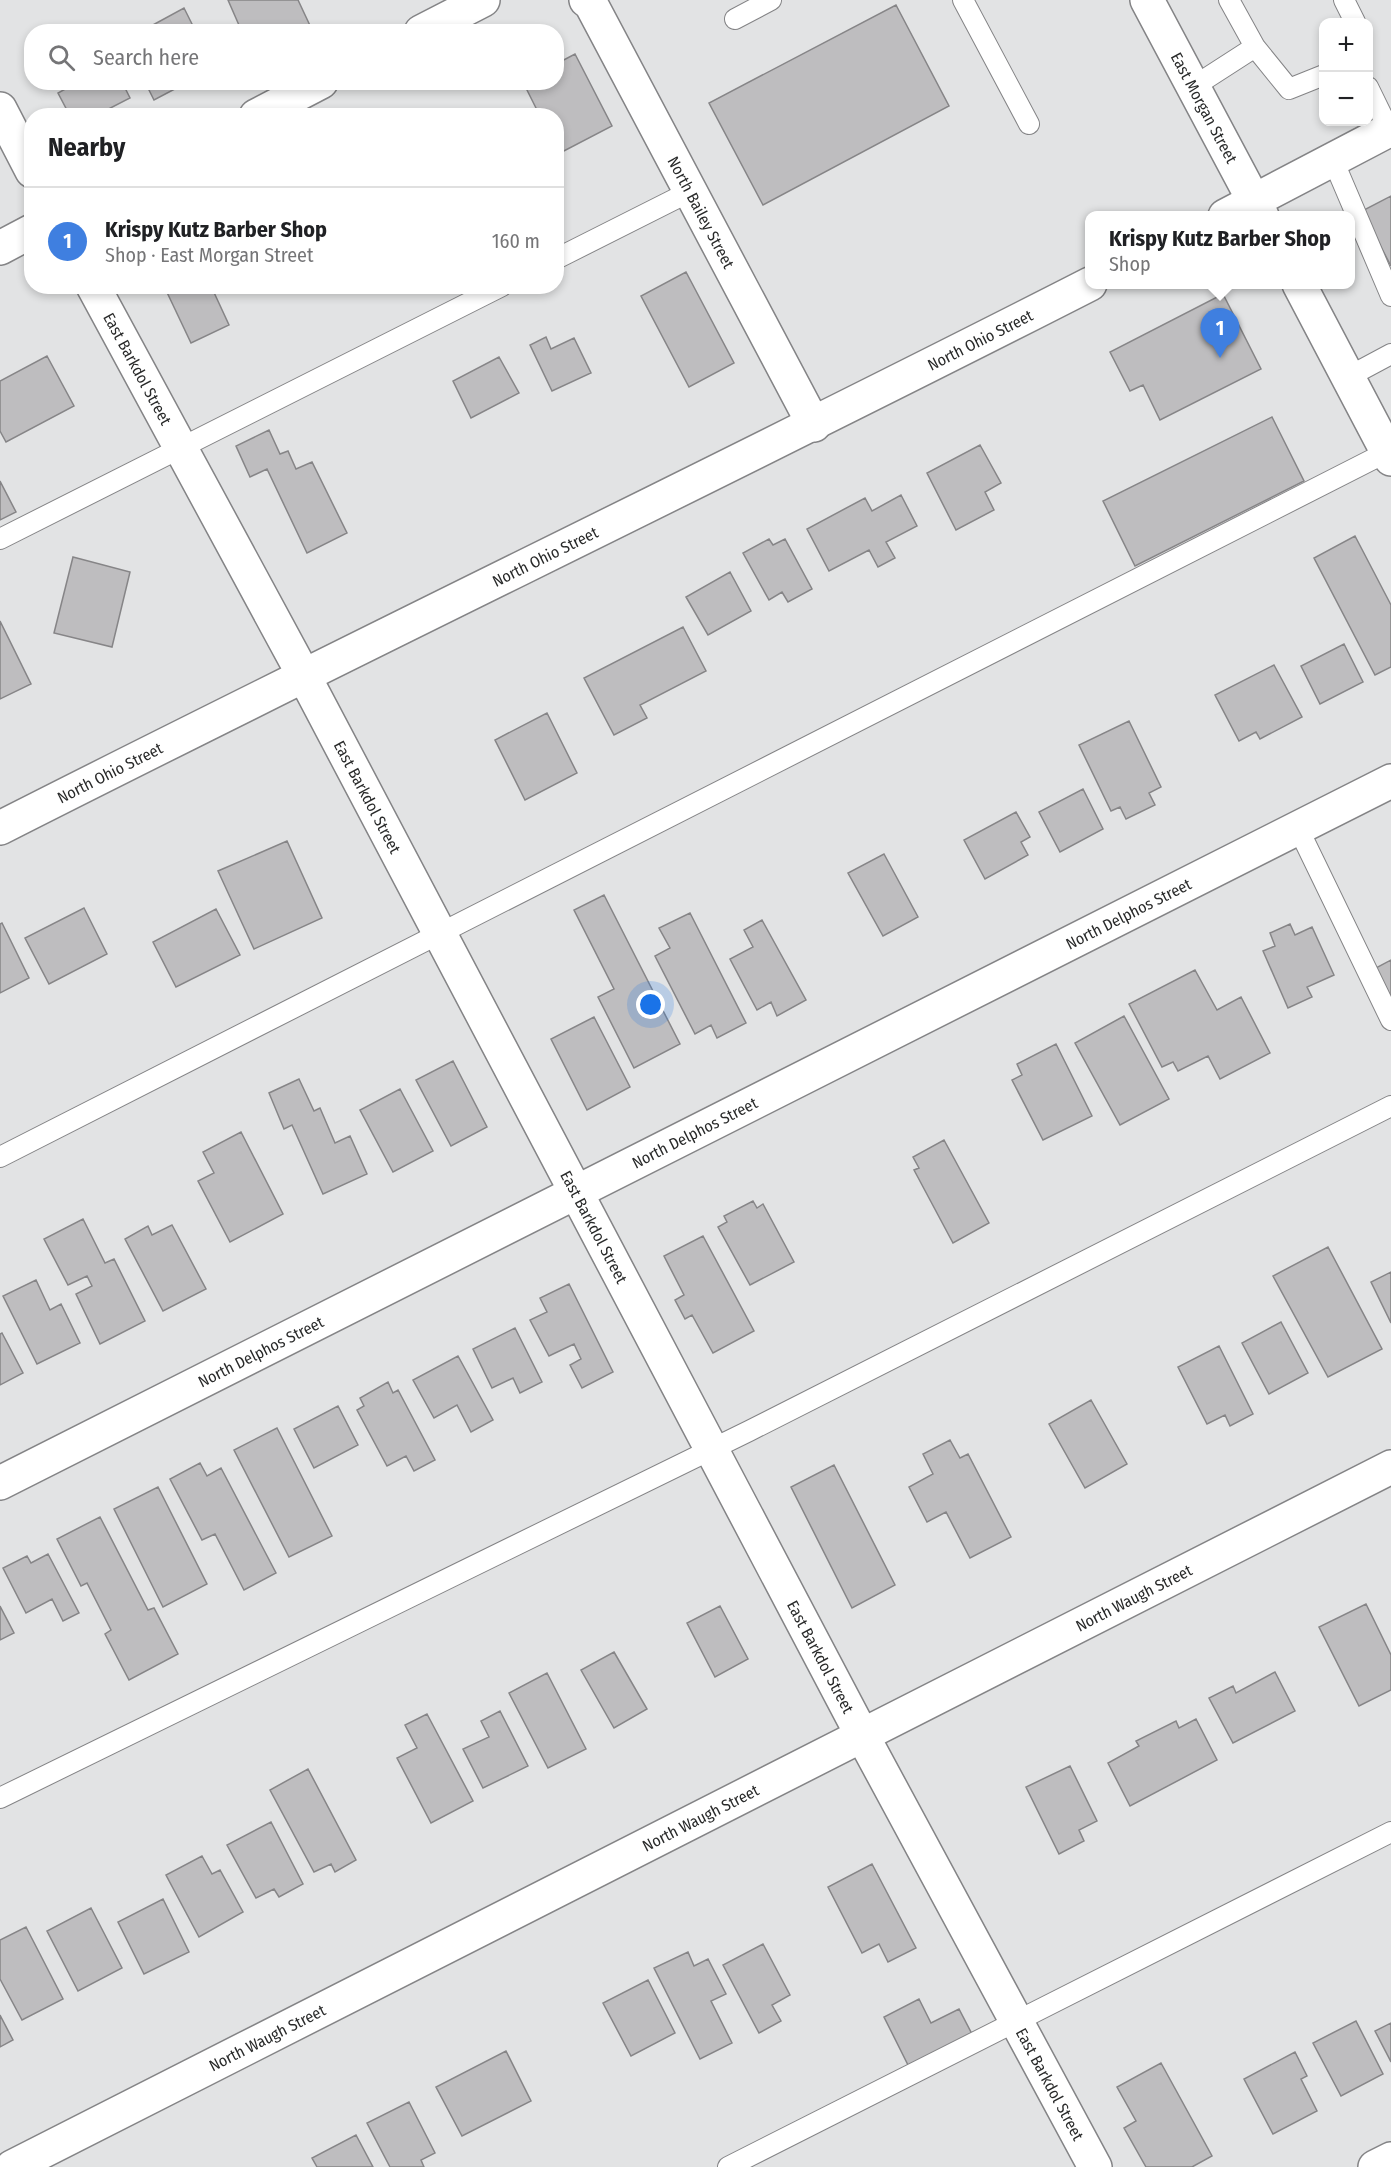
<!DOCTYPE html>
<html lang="en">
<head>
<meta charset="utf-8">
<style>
  :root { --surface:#fff; --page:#f6f6f6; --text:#202124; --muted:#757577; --line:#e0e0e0; --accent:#b45309 }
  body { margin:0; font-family:"Fira Sans Condensed",sans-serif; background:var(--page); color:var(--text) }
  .controls { position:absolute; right:18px; top:18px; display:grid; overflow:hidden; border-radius:12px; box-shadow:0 3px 9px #0003 }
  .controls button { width:54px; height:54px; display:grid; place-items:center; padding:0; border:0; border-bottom:2px solid var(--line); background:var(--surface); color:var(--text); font:30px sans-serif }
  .you { position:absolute; left:651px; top:1005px; width:21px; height:21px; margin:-15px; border:4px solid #fff; border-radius:50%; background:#1a73e8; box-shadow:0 0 0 9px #1a73e833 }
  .badge { display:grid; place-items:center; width:39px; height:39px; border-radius:50%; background:var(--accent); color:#fff; font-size:20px; font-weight:700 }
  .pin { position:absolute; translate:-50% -50px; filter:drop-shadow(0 2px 3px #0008) }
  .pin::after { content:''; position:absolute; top:32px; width:21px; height:18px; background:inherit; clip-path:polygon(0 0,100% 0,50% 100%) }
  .popup { position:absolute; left:1085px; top:211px; width:270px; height:78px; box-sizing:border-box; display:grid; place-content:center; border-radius:12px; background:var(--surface); filter:drop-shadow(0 2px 4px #0005); font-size:20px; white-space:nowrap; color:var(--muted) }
  .popup b { font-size:22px; color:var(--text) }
  .popup::after { content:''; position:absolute; left:50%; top:100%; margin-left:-12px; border:12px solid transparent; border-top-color:var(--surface) }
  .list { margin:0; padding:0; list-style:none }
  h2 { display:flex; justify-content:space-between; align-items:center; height:78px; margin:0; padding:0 24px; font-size:26px }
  h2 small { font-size:20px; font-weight:400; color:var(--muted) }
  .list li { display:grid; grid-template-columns:39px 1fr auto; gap:18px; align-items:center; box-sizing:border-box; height:108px; padding:0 24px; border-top:2px solid var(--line) }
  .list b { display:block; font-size:22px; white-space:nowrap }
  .list p { margin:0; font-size:20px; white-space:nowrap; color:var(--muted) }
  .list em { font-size:20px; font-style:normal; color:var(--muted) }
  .icon { flex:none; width:33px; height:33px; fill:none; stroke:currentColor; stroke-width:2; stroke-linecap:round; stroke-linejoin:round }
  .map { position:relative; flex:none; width:1391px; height:2167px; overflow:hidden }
  .search { position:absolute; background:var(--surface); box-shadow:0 3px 9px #0003; left:24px; top:24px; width:540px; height:66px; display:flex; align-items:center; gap:15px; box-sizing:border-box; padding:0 21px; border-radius:24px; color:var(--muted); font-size:22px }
  .panel { position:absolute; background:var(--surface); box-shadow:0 3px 9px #0003; left:24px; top:108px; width:540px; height:186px; border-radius:24px }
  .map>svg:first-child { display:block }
</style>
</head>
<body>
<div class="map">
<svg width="1391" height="2167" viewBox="0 0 1391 2167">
  <rect width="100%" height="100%" fill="#e2e3e4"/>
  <path fill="#bebdbf" stroke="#868587" stroke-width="1.5" d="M228 0H298L313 32H242Z
    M896 5 949 106 763 205 709 103Z
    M184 8 196 32H140Z
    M575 54 612 126 560 153 556 147V116H540L523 82H556V64Z
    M66 82H122L130 98 95 116H81L78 109 69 114 58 93 69 87Z
    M145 82H188L154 100Z
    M1391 196V266L1362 211Z
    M686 272 734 363 689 387 641 296Z
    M164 286H211L229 325 191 343Z
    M1223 294 1261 369 1160 420 1143 385 1130 391 1110 352Z
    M546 337 551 349 574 338 591 373 552 391 530 345Z
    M47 356 74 406 6 442 0 431V381Z
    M499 357 519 393 471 418 453 381Z
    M1272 417 1304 481 1135 566 1103 501Z
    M269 430 280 454 288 451 296 469 312 462 347 533 307 553 267 469 250 477 236 446Z
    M980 445 1001 483 985 492 994 510 956 530 927 473Z
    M0 481 16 512 0 520Z
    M901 495 917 526 886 542 895 558 878 567 869 550 829 571 807 529 865 498 872 511Z
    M1355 536 1391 605V667L1375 675 1314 558Z
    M769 539 773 545 785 539 812 589 788 602 782 592 769 600 743 553Z
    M73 557 130 572 112 647 54 633Z
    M730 572 751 611 708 635 686 597Z
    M0 621 31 684 0 699Z
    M683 627 706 671 640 705 647 718 614 735 584 678Z
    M1344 644 1363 682 1320 704 1301 666Z
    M1274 665 1302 717 1260 739 1256 732 1239 741 1215 695Z
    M547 713 577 773 525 800 495 740Z
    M1129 721 1161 787 1149 793 1155 805 1126 819 1120 807 1111 811 1079 745Z
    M1083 789 1103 829 1060 852 1039 812Z
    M1016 812 1030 837 1021 842 1028 855 985 879 964 840Z
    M287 841 322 918 254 949 218 871Z
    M884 854 918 917 883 936 848 873Z
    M604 895 680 1044 634 1068 598 997 614 989 574 910Z
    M84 908 107 954 49 984 25 938Z
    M216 909 240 955 176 987 153 942Z
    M690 913 746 1023 717 1038 711 1025 695 1034 655 956 670 948 659 928Z
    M762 920 806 1000 777 1016 771 1002 757 1010 730 959 753 947 744 930Z
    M2 923 29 978 0 993V924Z
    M1290 924 1295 935 1312 927 1334 975 1307 987 1312 997 1288 1008 1263 951 1275 946 1270 933Z
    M1391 960V1008L1372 970Z
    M1195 970 1217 1010 1241 997 1270 1053 1220 1079 1208 1056 1178 1071 1173 1062 1162 1067 1129 1004Z
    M1124 1016 1169 1099 1120 1125 1075 1043Z
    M594 1017 630 1087 587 1110 551 1039Z
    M1056 1044 1092 1116 1043 1140 1012 1080 1022 1075 1017 1064Z
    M453 1061 487 1127 451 1146 416 1080Z
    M299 1079 314 1111 320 1108 335 1143 350 1136 367 1174 323 1194 292 1125 284 1129 269 1093Z
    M400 1089 433 1151 393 1172 360 1110Z
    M241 1132 283 1214 230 1242 198 1181 214 1173 203 1152Z
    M944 1140 989 1223 953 1243 914 1170 919 1168 913 1157Z
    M753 1201 757 1208 763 1204 794 1262 750 1285 718 1227 727 1222 724 1216Z
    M83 1219 105 1263 114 1259 145 1321 100 1344 76 1294 92 1286 87 1276 68 1285 44 1239Z
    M172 1225 206 1289 163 1311 125 1239 148 1226 152 1235Z
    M703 1236 754 1331 713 1353 692 1315 685 1319 675 1300 684 1295 664 1256Z
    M1328 1247 1382 1349 1328 1377 1273 1276Z
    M1391 1272V1323L1371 1282Z
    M36 1280 50 1310 61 1304 80 1343 37 1364 3 1296Z
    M569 1284 613 1372 582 1388 570 1365 581 1359 574 1344 549 1356 530 1320 547 1312 540 1298Z
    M1281 1322 1308 1373 1269 1394 1242 1343Z
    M515 1328 542 1382 520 1393 513 1378 492 1388 473 1349Z
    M2 1333 23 1373 0 1385V1334Z
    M1219 1346 1253 1414 1230 1426 1225 1415 1207 1424 1178 1367Z
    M458 1356 493 1420 471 1432 457 1405 434 1418 413 1380Z
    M388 1382 393 1393 398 1390 435 1460 414 1471 406 1456 387 1466 357 1410 364 1406 360 1398Z
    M1091 1400 1127 1464 1085 1488 1049 1424Z
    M338 1406 358 1445 314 1468 294 1429Z
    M277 1428 332 1536 289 1557 234 1450Z
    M950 1440 960 1458 968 1454 1011 1537 970 1558 946 1512 927 1522 909 1487 933 1474 923 1454Z
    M200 1463 207 1476 221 1468 276 1573 244 1590 215 1534 202 1540 170 1479Z
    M834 1465 895 1585 852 1608 791 1487Z
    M158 1487 207 1584 163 1607 114 1509Z
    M100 1517 148 1610 154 1608 178 1654 129 1680 105 1634 111 1630 87 1583 81 1586 57 1539Z
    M48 1554 79 1613 63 1621 52 1599 26 1613 3 1568 27 1556 31 1563Z
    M1366 1604 1391 1655V1690L1359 1706 1319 1627Z
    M0 1606 14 1633 0 1640Z
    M720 1606 748 1659 715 1677 687 1623Z
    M614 1652 647 1709 614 1728 581 1670Z
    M1275 1672 1295 1711 1233 1743 1209 1698 1233 1686 1236 1693Z
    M547 1673 586 1749 548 1768 509 1693Z
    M500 1711 528 1766 483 1788 463 1749 489 1737 481 1721Z
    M427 1714 473 1801 431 1823 397 1758 417 1748 405 1725Z
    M1196 1719 1217 1760 1130 1806 1108 1763 1139 1746 1136 1741 1176 1721 1179 1728Z
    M1070 1766 1097 1821 1079 1830 1084 1841 1059 1854 1026 1787Z
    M308 1769 356 1860 335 1872 331 1864 314 1872 270 1790Z
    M271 1822 303 1884 279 1897 274 1889 256 1898 227 1845Z
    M202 1856 212 1874 220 1870 243 1912 199 1937 166 1875Z
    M872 1864 916 1948 888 1962 879 1944 862 1953 828 1887Z
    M163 1899 189 1952 144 1974 118 1922Z
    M91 1908 122 1968 78 1991 47 1931Z
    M26 1927 63 1999 22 2020 0 1979V1940Z
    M763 1944 790 1995 772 2005 781 2021 759 2033 723 1965Z
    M688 1952 694 1966 708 1959 726 1994 711 2001 732 2043 700 2059 654 1968Z
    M648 1980 675 2033 631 2056 603 2003Z
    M919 1999 931 2023 959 2009 972 2034 909 2067 884 2017Z
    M0 2015 13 2040 0 2047Z
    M1356 2021 1383 2074 1341 2096 1313 2043Z
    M1391 2023V2062L1375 2031Z
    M506 2051 531 2101 462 2136 436 2087Z
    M1295 2052 1307 2076 1301 2079 1317 2111 1273 2134 1244 2079Z
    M1161 2063 1212 2156 1192 2167H1146L1124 2128 1136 2121 1117 2087Z
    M409 2102 435 2153 421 2160 424 2167H390L367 2123Z
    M356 2135 373 2167H317L312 2158Z"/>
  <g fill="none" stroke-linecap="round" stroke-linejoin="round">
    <defs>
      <path id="service" d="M963 0 1029 124
        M1229 0 1255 47 1289 89 1324 75
        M1344 0 1355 22
        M735 19 771 0
        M1193 87 1255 47
        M1368 87 1389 130
        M1333 160 1391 296
        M556 259 691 191
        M1348 377 1391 354
        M0 539 502 286
        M1298 828 1391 1020
        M0 1157 1387 452
        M0 1798 749 1431 1391 1106
        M728 2167 1391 1832"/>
      <g id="minor">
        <path id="s1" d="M586 0 591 4 814 425"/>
        <path d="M421 32 483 0"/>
        <path d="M0 109 32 171"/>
        <path d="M256 116 321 82"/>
        <path d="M0 248 32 231"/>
        <path id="s2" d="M93 286 303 674 862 1735 1095 2167"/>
        <path id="s3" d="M0 1483 1391 781"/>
        <path id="s4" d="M12 2167 1391 1467"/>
        <path d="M1375 2167 1391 2159"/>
      </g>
      <g id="tertiary">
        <path id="s5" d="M1147 0 1262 216"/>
        <path d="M1225 216 1391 129"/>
        <path d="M1299 284 1391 459"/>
        <path id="s6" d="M0 828C362 644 728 469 1090 284"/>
      </g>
    </defs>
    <use href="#service" stroke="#848486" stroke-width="22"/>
    <use href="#minor" stroke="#848486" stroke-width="36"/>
    <use href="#tertiary" stroke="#848486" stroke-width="36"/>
    <use href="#service" stroke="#fff" stroke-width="20"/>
    <use href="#minor" stroke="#fff" stroke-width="33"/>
    <use href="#tertiary" stroke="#fff" stroke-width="33"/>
  </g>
  <g text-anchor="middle" stroke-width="4.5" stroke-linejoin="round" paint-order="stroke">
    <g font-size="16" fill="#292a2a" stroke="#e2e3e4">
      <text dy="6" stroke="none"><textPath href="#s5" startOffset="122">East Morgan Street</textPath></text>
      <text dy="6" stroke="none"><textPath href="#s1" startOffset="242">North Bailey Street</textPath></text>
      <text dy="6" stroke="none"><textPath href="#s6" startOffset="1095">North Ohio Street</textPath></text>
      <text dy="6" stroke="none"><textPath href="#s2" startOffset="94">East Barkdol Street</textPath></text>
      <text dy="6" stroke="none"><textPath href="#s6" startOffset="609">North Ohio Street</textPath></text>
      <text dy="6" stroke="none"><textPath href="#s6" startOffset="123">North Ohio Street</textPath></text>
      <text dy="6" stroke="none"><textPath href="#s2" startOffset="580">East Barkdol Street</textPath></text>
      <text dy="6" stroke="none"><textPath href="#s3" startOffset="1264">North Delphos Street</textPath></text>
      <text dy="6" stroke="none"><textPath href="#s3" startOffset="778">North Delphos Street</textPath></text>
      <text dy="6" stroke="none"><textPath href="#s2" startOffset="1066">East Barkdol Street</textPath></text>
      <text dy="6" stroke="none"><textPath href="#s3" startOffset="292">North Delphos Street</textPath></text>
      <text dy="6" stroke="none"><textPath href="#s4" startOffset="1258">North Waugh Street</textPath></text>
      <text dy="6" stroke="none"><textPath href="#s2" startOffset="1552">East Barkdol Street</textPath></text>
      <text dy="6" stroke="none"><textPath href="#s4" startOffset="772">North Waugh Street</textPath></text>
      <text dy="6" stroke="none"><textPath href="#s4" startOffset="286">North Waugh Street</textPath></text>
      <text dy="6" stroke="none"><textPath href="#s2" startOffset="2037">East Barkdol Street</textPath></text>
    </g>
  </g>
</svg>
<div class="controls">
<button>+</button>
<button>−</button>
</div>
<div class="you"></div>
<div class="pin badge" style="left:1220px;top:358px;background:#3f7fe0">1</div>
<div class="popup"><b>Krispy Kutz Barber Shop</b>Shop</div>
<div class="search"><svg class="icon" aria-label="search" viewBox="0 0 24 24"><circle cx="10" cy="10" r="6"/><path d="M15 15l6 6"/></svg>Search here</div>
<section class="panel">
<h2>Nearby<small></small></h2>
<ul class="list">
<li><span class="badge" style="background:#3f7fe0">1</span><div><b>Krispy Kutz Barber Shop</b><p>Shop · East Morgan Street</p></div><em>160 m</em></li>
</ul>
</section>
</div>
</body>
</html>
